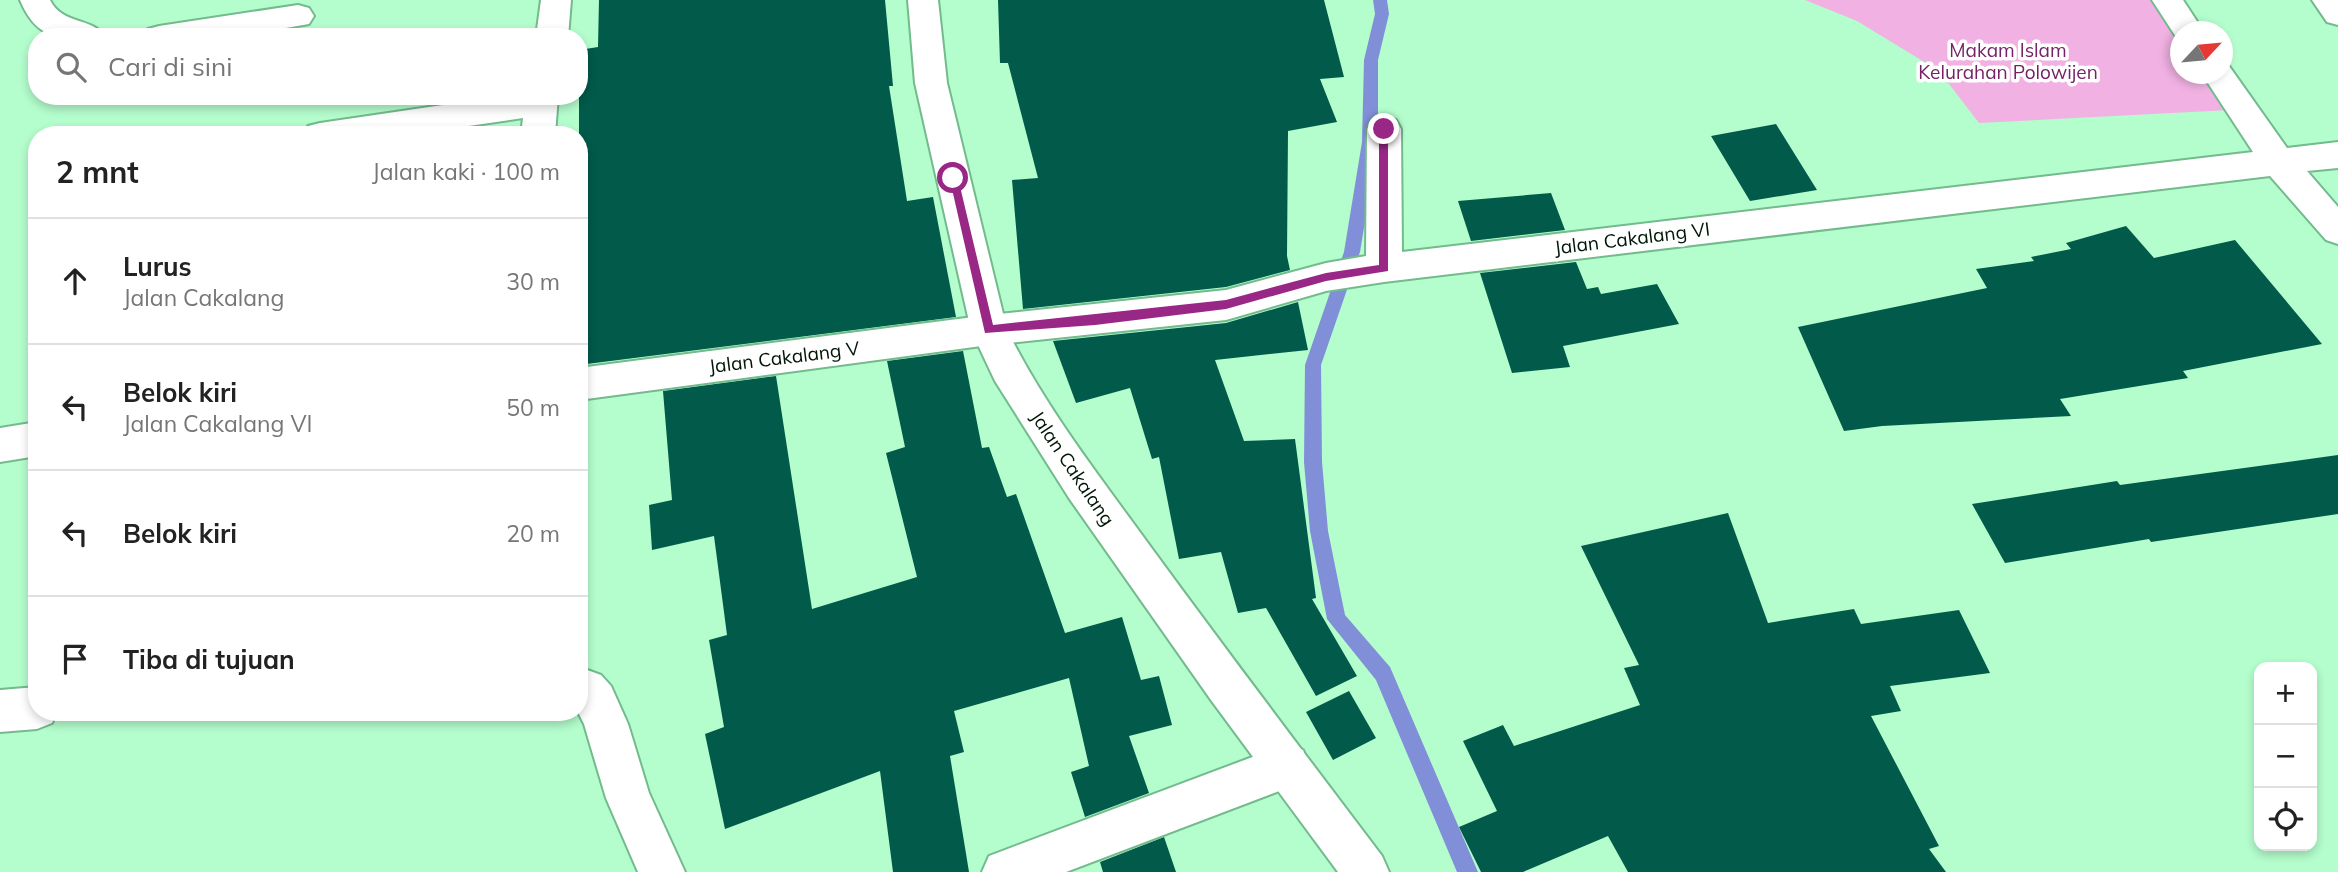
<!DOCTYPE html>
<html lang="id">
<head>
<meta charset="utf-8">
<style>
  :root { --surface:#fff; --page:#f6f6f6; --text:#222; --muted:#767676; --line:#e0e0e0 }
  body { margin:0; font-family:Mulish,sans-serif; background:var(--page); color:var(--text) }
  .controls { position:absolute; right:21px; bottom:21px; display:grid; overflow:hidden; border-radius:14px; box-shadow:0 4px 10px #0003 }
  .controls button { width:63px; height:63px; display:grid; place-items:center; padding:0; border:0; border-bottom:2px solid var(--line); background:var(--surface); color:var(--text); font:35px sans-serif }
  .compass { position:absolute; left:2170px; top:21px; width:63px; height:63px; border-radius:50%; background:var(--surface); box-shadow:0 4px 10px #0003; rotate:64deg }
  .stop { position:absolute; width:21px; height:21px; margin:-16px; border:5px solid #982786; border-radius:50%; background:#fff }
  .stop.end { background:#982786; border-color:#fff; box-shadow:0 2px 7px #0008 }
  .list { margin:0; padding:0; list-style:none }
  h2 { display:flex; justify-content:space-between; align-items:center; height:91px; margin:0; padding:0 28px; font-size:30px }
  h2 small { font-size:23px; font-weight:400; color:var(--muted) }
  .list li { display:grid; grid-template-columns:46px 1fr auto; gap:21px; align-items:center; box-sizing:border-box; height:126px; padding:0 28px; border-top:2px solid var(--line) }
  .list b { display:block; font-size:26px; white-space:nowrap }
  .list p { margin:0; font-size:23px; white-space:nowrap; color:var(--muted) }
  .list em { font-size:23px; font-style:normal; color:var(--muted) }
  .icon { flex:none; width:38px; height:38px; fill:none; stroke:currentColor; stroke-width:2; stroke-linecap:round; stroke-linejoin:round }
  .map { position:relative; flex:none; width:2338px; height:872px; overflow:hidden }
  .search { position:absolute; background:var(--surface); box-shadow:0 4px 10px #0003; left:28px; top:28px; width:560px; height:77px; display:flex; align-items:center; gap:18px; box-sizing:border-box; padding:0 24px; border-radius:28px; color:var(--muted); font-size:26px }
  .panel { position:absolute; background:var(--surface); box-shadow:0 4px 10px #0003; left:28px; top:126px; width:560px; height:595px; border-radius:28px }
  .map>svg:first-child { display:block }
</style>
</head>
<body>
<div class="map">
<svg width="2338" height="872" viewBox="0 0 2338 872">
  <rect width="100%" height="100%" fill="#b4fdcd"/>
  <path fill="#f1b2e3" d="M1805 0H2156L2180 37V74H2205L2230 110 1979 123 1939 71 1857 21Z"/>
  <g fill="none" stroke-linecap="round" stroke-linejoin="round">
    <path fill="#818fd9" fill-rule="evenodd" d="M1373 0H1387L1389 14 1378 60V142L1360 252 1321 365 1322 462 1328 531 1345 615 1390 667 1478 872H1457L1376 680 1327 619 1310 531 1304 462 1305 365 1344 252 1362 142 1364 60 1375 14Z"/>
  </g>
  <path fill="#015a4a" d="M599 0H885L893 86H889L907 201 933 197 956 317 579 365V50L598 47Z
    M998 0H1324L1344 77 1320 79 1337 122 1288 131 1287 256 1290 270 1226 287 1023 309 1012 180 1038 178 1008 63H1000Z
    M1776 124 1817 190 1750 201 1711 136Z
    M1551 193 1565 230 1471 241 1458 201Z
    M2126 226 2154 258 2235 240 2322 344 2183 371 2188 378 2060 399 2071 416 1882 426 1844 431 1798 327 1987 288 1976 269 2034 261 2031 257 2071 249 2066 243Z
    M1576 262 1587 289 1598 287 1601 294 1657 284 1679 324 1563 346 1570 367 1512 373 1480 273Z
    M1298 302 1308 350 1215 360 1244 441 1295 439 1316 598 1312 599 1357 676 1316 696 1266 608 1238 613 1221 552 1179 559 1159 457 1152 459 1130 388 1076 403 1053 341 1226 323Z
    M963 351 982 448 989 447 1007 497 1016 494 1065 633 1122 617 1141 680 1159 676 1172 725 1129 736 1149 793 1085 817 1071 772 1089 766 1069 678 954 711 964 752 950 756 969 872H893L880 771 725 829 705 734 724 727 709 640 727 635 714 536 652 550 649 505 672 500 663 391 776 376 812 609 917 577 886 453 905 447 887 361Z
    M2338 455V514L2151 542 2149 539 2005 563 1972 504 2117 481 2120 485Z
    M1728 513 1768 623 1854 609 1861 624 1959 610 1990 673 1890 686 1901 711 1871 716 1939 846 1929 849 1946 872H1628L1608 836 1523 872H1481L1459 827 1497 811 1463 741 1503 725 1514 746 1640 705 1624 668 1639 665 1581 546Z
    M1349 691 1376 738 1333 760 1306 712Z
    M1164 837 1176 872H1103L1100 862Z"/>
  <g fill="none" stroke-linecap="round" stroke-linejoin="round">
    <defs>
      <path id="street" d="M20 0H50C62 25 93 17 105 37 63 37 39 45 20 0Z
        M541 0H571L568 37H536Z
        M2152 0H2183L2204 32H2180V41L2178 40Z
        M2312 0H2338V25L2327 22Z
        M298 5 309 8 314 16 309 24 234 37H143L148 29 159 26Z
        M2222 64 2229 66 2287 148 2338 142V168L2307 171 2338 207V244L2326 240 2270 176 1384 282 1326 291 1226 320 989 345 579 400V368L989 315 1226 290 1326 263 1366 256 1367 129 1372 120 1384 117 1396 120 1401 129 1402 252 2253 152 2202 74H2222Z
        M504 96H558L555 135H521L523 118 407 135H304L308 126 320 123Z
        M37 422V456L0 462V428Z
        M579 667 601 675 611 686 628 724 649 793 685 872H638L606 798 584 724 578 712Z
        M37 687V712H57L52 723 37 729 0 732V690Z
        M1287 744 1303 750 1309 766 1303 782 1066 872H982L989 856Z"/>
      <path id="secondary" d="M908 0H938L947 83 1007 330C1045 407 1100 477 1150 546 1226 650 1304 753 1382 856L1389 872H1338L1211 700 1069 498 995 381 971 330 915 83Z"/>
    </defs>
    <use href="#street" stroke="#73ba8d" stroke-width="4"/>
    <use href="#secondary" stroke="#73ba8d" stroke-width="4"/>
    <use href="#street" fill="#fff" fill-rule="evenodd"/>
    <use href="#secondary" fill="#fff" fill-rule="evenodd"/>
  </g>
  <path fill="#982786" d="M1384 125 1388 129V271L1326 281 1226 309 1095 325 985 333 949 176 953 175 958 178 993 325 1226 300 1326 273 1379 265V129Z"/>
  <g text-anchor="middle" stroke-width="7" stroke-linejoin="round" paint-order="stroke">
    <g font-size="19" fill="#752368" stroke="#fff">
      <text x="2008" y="57">Makam Islam<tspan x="2008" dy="22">Kelurahan Polowijen</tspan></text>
    </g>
    <g font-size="19" fill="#001607" stroke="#fff">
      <text transform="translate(1632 238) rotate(-7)" y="7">Jalan Cakalang VI</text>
      <text transform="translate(784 357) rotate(-7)" y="7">Jalan Cakalang V</text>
      <text transform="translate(1073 468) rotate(56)" y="7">Jalan Cakalang</text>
    </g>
  </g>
</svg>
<div class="controls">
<button>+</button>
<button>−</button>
<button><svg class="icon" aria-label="locate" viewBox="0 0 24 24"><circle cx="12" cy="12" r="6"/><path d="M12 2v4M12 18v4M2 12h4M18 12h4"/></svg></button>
</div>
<svg class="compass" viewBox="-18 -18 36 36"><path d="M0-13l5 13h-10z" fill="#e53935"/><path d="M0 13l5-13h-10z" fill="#767676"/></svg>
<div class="stop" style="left:953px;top:178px"></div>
<div class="stop end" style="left:1384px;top:129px"></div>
<div class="search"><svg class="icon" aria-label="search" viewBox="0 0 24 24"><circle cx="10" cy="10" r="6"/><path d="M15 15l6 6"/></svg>Cari di sini</div>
<section class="panel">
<h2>2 mnt<small>Jalan kaki · 100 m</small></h2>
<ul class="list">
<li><svg class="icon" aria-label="ahead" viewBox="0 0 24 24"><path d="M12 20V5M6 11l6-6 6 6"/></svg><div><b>Lurus</b><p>Jalan Cakalang</p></div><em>30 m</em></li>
<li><svg class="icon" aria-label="left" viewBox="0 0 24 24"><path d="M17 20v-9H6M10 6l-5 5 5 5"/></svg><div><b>Belok kiri</b><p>Jalan Cakalang VI</p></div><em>50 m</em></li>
<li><svg class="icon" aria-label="left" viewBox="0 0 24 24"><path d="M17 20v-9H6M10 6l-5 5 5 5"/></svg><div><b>Belok kiri</b></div><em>20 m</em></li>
<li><svg class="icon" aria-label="arrive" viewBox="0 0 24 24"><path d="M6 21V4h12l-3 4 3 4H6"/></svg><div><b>Tiba di tujuan</b></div></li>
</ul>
</section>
</div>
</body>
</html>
